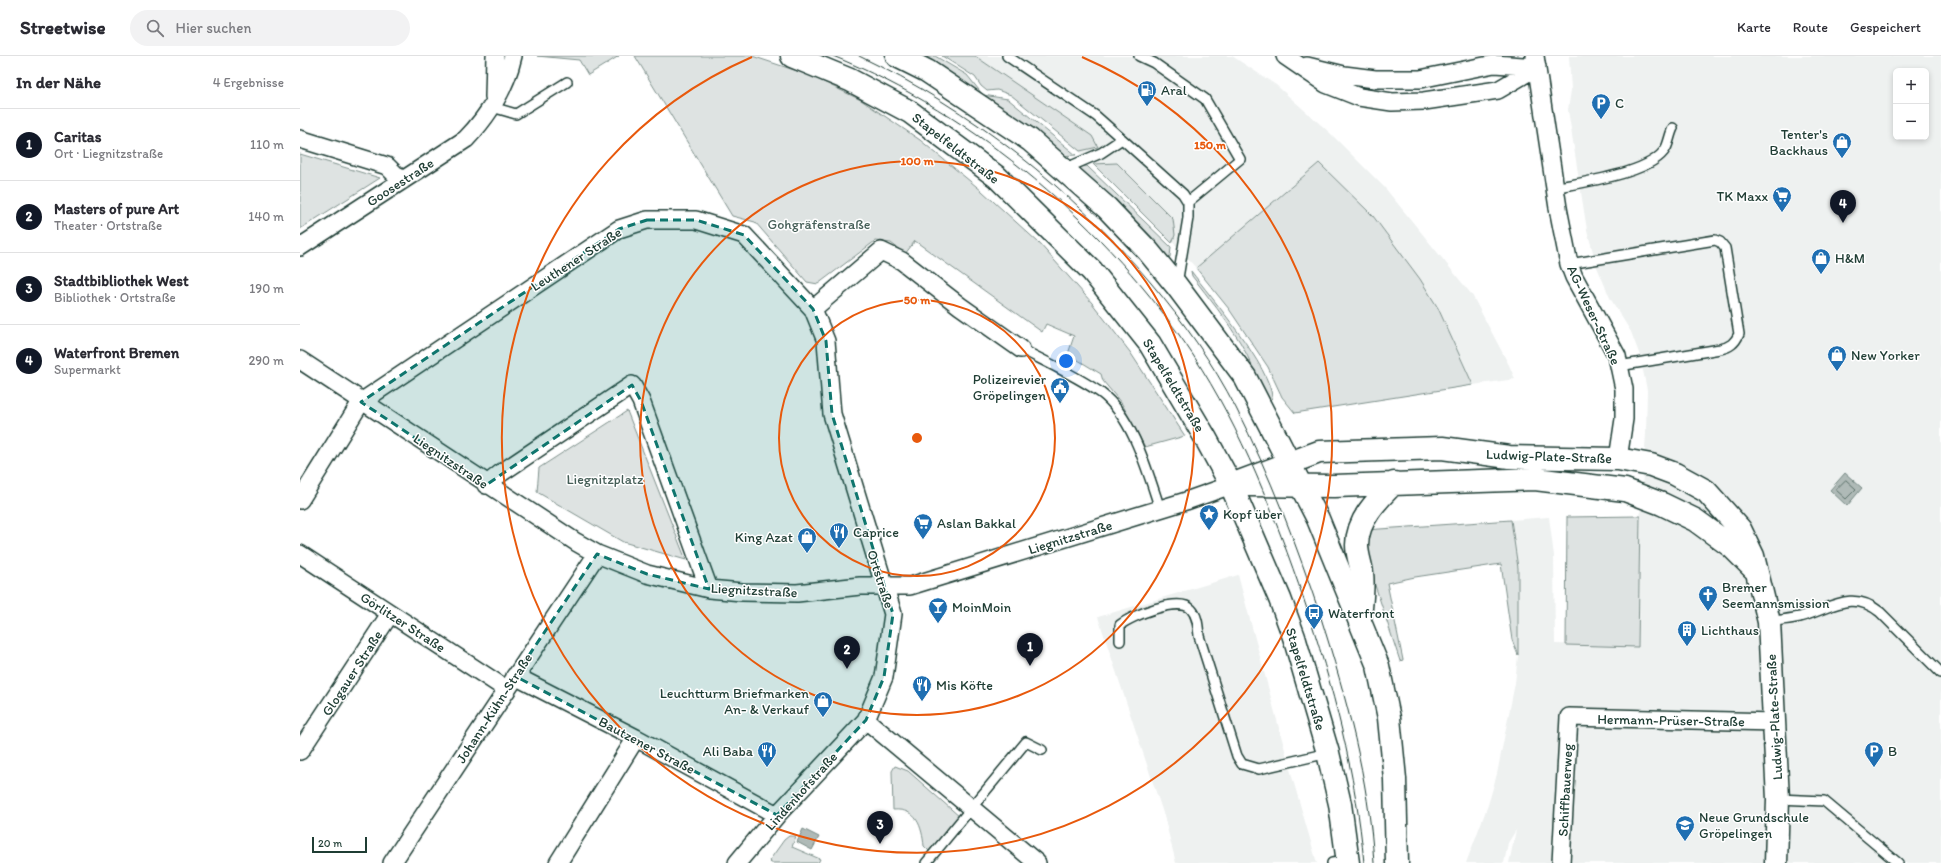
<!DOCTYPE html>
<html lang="de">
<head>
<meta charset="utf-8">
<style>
  :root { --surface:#fff; --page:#f2f2f3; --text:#2b2b33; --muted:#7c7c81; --line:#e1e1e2; --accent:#111827 }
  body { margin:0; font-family:Itim,sans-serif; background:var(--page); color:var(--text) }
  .controls { position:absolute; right:12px; top:12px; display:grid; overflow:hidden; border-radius:6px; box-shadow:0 2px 6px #0003 }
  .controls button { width:36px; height:36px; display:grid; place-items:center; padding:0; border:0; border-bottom:1px solid var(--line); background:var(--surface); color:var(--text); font:20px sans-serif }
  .scale { position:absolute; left:12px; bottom:10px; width:55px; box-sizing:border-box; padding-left:4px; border:2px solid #1f3d34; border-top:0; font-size:11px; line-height:14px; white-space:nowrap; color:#1f3d34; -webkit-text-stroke:3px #fff; paint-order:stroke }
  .you { position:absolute; left:766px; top:305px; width:14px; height:14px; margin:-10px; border:3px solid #fff; border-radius:50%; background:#1a73e8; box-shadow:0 0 0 6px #1a73e833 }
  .badge { display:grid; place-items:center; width:26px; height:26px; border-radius:50%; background:var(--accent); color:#fff; font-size:13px; font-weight:700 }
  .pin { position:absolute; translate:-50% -33px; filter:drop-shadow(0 1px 2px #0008) }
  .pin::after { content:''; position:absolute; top:21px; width:14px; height:12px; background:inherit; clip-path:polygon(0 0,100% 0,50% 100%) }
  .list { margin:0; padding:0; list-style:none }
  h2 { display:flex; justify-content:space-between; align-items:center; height:52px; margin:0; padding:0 16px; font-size:17px }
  h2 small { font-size:13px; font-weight:400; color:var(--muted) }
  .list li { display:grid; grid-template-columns:26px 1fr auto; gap:12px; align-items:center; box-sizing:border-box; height:72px; padding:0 16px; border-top:1px solid var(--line) }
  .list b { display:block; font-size:15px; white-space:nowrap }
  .list p { margin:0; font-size:13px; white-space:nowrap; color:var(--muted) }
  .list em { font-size:13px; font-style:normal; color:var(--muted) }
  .icon { flex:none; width:22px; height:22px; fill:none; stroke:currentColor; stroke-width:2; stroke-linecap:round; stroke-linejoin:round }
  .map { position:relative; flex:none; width:1641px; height:807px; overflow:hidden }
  header { display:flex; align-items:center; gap:24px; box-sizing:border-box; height:56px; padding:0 20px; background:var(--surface); border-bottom:1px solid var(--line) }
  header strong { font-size:19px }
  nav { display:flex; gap:22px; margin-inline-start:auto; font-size:14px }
  .search { width:280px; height:36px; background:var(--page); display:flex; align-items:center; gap:10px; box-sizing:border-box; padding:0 14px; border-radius:22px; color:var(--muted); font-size:15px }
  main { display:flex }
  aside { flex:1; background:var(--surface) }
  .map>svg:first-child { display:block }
</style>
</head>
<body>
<header>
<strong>Streetwise</strong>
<div class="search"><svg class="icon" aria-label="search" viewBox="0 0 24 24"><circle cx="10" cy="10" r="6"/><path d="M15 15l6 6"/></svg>Hier suchen</div>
<nav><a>Karte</a><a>Route</a><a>Gespeichert</a></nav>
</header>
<main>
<aside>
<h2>In der Nähe<small>4 Ergebnisse</small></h2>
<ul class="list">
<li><span class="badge">1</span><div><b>Caritas</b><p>Ort · Liegnitzstraße</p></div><em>110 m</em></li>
<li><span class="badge">2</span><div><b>Masters of pure Art</b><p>Theater · Ortstraße</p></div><em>140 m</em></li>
<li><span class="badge">3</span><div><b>Stadtbibliothek West</b><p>Bibliothek · Ortstraße</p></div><em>190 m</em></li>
<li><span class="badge">4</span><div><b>Waterfront Bremen</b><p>Supermarkt</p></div><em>290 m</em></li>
</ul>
</aside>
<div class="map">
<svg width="1641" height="807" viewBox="0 0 1641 807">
  <rect width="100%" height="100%" fill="#fff"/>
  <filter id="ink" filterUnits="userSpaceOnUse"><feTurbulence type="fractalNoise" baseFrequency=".025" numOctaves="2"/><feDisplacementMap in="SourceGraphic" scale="8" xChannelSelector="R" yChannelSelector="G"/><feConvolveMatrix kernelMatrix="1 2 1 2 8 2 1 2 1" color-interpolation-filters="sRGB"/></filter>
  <g filter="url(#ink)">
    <path fill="#eef1f0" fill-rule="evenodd" d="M651 0H932L976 29 1029 76 1085 132 1172 239 1209 309 1215 323 1173 329 1138 252 1120 223 1073 160 904 206 896 212 840 150 735 56Z
      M1269 0H1641V807H1209L1216 774 1208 787 1204 807H1166L1188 749 1197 718 1215 627 1218 599V512L1211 464 1249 461 1254 500 1255 588 1338 590 1340 460 1346 378 1347 334 1340 300 1331 276 1310 242 1297 211 1287 174 1268 54 1271 34ZM1596 15H1626V81H1596Z
      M938 519 993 724 1017 807H876L864 760 798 561Z"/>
    <path fill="#dee3e2" stroke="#7e908b" d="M237 0H319L288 19 279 4Z
      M335 0H452L509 19 561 44 620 84 682 135 739 187 792 247 830 296 885 380 845 391 822 348 803 325 801 318 768 298 774 280 746 268 742 276 615 185 605 198 591 187 575 185 518 228 507 226 455 166 432 160Z
      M635 0 667 19 683 39 708 43 776 99 759 100 627 5V1Z
      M642 0H675L792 80 798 91 780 95 711 39 697 34 687 35 681 30 675 21Z
      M0 98 80 122 0 173Z
      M817 107 873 163 875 179 872 187 793 108Z
      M1019 107 1073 160 1120 223 1138 252 1173 329 995 357 982 341 968 311 929 253 896 212Z
      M787 110 871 191 870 201 865 203 775 111Z
      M891 215C910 240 972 313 972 342L970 344C958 326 951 305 940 286 926 263 909 242 892 220Z
      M327 355 386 504 323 486 237 436 239 412Z
      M1340 460 1338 591 1266 589 1267 461Z
      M1211 464 1218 512V599L1212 584 1201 508 1115 521 1087 527 1103 604 1100 605 1067 505 1065 474Z
      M595 710 608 715 660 761 629 795 624 790C622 771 617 752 593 754L592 715Z
      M489 780H496L492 791 520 803 518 807H471L469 805 484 784Z"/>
    <path fill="#afbab7" stroke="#758883" d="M1545 417 1562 432 1547 450 1530 434Z
      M503 773 519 781 512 794 497 786Z"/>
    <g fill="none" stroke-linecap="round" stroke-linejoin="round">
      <path stroke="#596f68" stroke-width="1" d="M1546 424 1556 433 1546 443 1536 434Z"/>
      <defs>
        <path id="service" d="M707 0 796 60 822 83
          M839 0 854 7 905 43 940 103 888 146
          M192 51 216 58 267 26
          M764 113 801 97 822 83 883 138 888 146V162L877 228
          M1254 132C1281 126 1352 118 1366 92 1369 86 1370 78 1373 72
          M1269 208 1415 184 1420 186 1425 192 1439 278C1435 287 1430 291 1420 293L1319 310
          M721 293C748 307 777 320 801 337 833 361 848 417 860 453
          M1469 566C1480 564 1490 563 1500 561 1530 553 1551 533 1580 556L1641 617
          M820 585V569C831 560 879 540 891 553 898 560 898 571 899 580L937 700 942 708 959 713 1028 697
          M1478 743 1524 745 1598 807
          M626 807 726 686 742 694
          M1032 807 1048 805"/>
        <path id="minor" d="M985 0 1026 28 1059 41 1092 46 1124 45 1198 34 1237 11
          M1235 0 1258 152 1269 208 1274 221 1317 300 1324 333V363L1318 403
          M1007 10 1044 19 1075 23H1120L1194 8 1237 11
          M194 41 195 0
          M0 83 87 110 102 125
          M0 191 166 83C188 60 206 31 213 0
          M0 304 276 486 297 498 347 518 409 533 442 536 497 537 560 530H610L886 445 931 429
          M186 429 201 417 332 329 341 345 409 533
          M0 444 61 346 319 173 347 164H396L444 179 513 253
          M0 498 206 633
          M215 620 336 682 477 759
          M566 664 737 807
          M0 695 90 558
          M92 807 297 498
          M258 807 336 682
          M437 807 477 759 566 664 584 621 593 558 532 358 526 285 513 253 581 195 602 205 660 250 721 293
          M1261 807 1269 661 1474 666"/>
        <path id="tertiary" d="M931 429 1019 396 1142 392 1209 401 1318 403 1351 409 1375 418 1406 435 1440 473 1453 500 1469 566 1478 743 1476 807
          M944 429 1034 430 1235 423 1325 434 1362 448 1395 464 1432 491 1453 512
          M1060 563C1061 548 1064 532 1062 517 1061 508 1057 499 1057 489 1057 464 1077 444 1094 427"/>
        <path id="primary" d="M492 0 550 24 610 56 697 121 792 215 850 288 905 381 931 429 980 543 994 581 1028 697 1040 748 1048 807
          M597 0 627 15 730 84 807 152 848 195 876 229 945 321 1018 463 1078 610 1089 662 1095 723 1097 807"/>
      </defs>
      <use href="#service" stroke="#1f3d34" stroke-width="12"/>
      <use href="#minor" stroke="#1f3d34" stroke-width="20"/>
      <use href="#tertiary" stroke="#1f3d34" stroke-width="25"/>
      <use href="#primary" stroke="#1f3d34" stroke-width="25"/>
      <use href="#service" stroke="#fff" stroke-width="9"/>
      <use href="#minor" stroke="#fff" stroke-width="17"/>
      <use href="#tertiary" stroke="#fff" stroke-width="22"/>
      <use href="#primary" stroke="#fff" stroke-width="22"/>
      <path stroke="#1f3d34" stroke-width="1" d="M533 0C676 58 808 171 893 299 942 374 975 460 1004 544 1033 630 1056 717 1064 807
        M559 0C672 54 770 131 851 227 883 265 913 307 936 352 970 419 997 490 1021 562 1046 641 1069 723 1074 807"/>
    </g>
  </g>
  <path fill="#0f766e" fill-opacity="0.2" stroke="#0f766e" stroke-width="3" stroke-dasharray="8 5" stroke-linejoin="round" d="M347 164H396L444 179 513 253 526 285 532 358 593 558 584 621 566 664 477 759 215 620 297 498 347 518 409 533 341 345 332 329 186 429 61 346 319 173Z"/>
  <g fill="none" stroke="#e8590c" stroke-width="2">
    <circle cx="617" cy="382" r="138"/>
    <circle cx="617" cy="382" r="277"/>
    <path d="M782 1A415 415 0 1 1 452 1"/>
  </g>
  <defs>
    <symbol id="fuel-pin" viewBox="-11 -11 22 30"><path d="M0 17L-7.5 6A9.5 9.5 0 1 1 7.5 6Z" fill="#1f6fb2" stroke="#fff"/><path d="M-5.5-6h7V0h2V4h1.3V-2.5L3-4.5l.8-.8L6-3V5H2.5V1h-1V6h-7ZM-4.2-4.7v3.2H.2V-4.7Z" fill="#fff"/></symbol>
    <symbol id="parking-pin" viewBox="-11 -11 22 30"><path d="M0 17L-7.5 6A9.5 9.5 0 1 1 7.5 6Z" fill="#1f6fb2" stroke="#fff"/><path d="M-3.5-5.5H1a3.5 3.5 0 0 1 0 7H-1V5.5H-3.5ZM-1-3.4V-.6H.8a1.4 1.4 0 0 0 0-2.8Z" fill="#fff"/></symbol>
    <symbol id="shop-pin" viewBox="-11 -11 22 30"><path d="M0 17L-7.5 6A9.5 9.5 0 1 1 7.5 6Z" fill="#1f6fb2" stroke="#fff"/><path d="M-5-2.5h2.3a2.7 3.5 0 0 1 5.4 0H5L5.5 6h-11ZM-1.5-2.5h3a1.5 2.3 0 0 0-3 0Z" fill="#fff"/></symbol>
    <symbol id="supermarket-pin" viewBox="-11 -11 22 30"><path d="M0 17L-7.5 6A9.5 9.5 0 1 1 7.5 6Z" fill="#1f6fb2" stroke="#fff"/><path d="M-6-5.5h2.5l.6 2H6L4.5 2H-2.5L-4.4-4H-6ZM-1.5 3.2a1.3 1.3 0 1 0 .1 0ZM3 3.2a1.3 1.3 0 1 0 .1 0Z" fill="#fff"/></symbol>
    <symbol id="civic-pin" viewBox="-11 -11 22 30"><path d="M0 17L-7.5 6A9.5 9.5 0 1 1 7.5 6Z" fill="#1f6fb2" stroke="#fff"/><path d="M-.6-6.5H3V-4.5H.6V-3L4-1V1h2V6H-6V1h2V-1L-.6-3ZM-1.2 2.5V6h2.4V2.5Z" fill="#fff"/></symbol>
    <symbol id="sight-pin" viewBox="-11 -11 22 30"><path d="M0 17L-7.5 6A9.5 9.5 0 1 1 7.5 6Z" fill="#1f6fb2" stroke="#fff"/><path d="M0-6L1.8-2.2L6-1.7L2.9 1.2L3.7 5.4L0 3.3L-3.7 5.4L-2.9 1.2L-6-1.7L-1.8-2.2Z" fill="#fff"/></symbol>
    <symbol id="restaurant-pin" viewBox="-11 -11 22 30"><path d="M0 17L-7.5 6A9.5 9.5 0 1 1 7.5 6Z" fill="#1f6fb2" stroke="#fff"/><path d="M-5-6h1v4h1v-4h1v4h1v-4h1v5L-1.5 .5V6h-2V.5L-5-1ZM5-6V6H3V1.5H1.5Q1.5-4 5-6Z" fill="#fff"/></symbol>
    <symbol id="church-pin" viewBox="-11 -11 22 30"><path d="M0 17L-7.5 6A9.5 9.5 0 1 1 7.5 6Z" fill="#1f6fb2" stroke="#fff"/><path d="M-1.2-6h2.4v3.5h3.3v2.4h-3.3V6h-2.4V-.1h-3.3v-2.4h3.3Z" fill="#fff"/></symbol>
    <symbol id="bar-pin" viewBox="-11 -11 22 30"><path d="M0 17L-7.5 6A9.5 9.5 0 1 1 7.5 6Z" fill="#1f6fb2" stroke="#fff"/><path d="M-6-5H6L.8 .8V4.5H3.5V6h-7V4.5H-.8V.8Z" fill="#fff"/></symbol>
    <symbol id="bus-pin" viewBox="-11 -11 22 30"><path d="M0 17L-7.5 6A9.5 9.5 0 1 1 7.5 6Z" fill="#1f6fb2" stroke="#fff"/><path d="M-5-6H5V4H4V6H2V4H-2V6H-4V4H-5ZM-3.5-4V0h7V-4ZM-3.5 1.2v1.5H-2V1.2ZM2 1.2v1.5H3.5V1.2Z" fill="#fff"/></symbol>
    <symbol id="building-pin" viewBox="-11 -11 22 30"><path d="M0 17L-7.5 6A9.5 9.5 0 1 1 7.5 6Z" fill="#1f6fb2" stroke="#fff"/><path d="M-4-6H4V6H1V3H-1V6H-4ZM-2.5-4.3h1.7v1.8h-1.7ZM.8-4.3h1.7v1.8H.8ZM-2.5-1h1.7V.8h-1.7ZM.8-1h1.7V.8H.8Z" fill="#fff"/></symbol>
    <symbol id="school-pin" viewBox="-11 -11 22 30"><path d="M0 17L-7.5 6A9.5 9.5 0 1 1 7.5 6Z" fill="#1f6fb2" stroke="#fff"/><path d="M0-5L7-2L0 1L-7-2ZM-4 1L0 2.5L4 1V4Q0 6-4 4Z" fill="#fff"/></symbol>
  </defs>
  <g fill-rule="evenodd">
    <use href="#fuel-pin" x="836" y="23" width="22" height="30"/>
    <use href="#parking-pin" x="1290" y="36" width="22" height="30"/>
    <use href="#shop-pin" x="1531" y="75" width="22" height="30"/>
    <use href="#supermarket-pin" x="1471" y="129" width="22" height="30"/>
    <use href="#shop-pin" x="1510" y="191" width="22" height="30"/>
    <use href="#shop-pin" x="1526" y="288" width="22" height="30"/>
    <use href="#civic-pin" x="749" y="320" width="22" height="30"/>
    <use href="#sight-pin" x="898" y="447" width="22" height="30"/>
    <use href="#supermarket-pin" x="612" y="456" width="22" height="30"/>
    <use href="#restaurant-pin" x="528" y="465" width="22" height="30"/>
    <use href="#shop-pin" x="496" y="470" width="22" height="30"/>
    <use href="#church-pin" x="1397" y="528" width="22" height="30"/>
    <use href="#bar-pin" x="627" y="540" width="22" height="30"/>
    <use href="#bus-pin" x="1003" y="546" width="22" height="30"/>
    <use href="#building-pin" x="1376" y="563" width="22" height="30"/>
    <use href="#restaurant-pin" x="611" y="618" width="22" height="30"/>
    <use href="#shop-pin" x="512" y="634" width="22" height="30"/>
    <use href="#restaurant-pin" x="456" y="684" width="22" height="30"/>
    <use href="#parking-pin" x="1563" y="684" width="22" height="30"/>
    <use href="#school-pin" x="1374" y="758" width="22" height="30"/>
  </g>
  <g text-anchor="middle" stroke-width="3" stroke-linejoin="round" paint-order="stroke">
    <g font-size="14" fill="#1f3d34" stroke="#fff" text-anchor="start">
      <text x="861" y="39">Aral</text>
      <text x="1315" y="52">C</text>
      <text x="1528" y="83" text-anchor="end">Tenter's<tspan x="1528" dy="16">Backhaus</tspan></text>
      <text x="1468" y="145" text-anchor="end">TK Maxx</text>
      <text x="1535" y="207">H&amp;M</text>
      <text x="1551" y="304">New Yorker</text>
      <text x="746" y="328" text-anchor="end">Polizeirevier<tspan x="746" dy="16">Gröpelingen</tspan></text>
      <text x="923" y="463">Kopf über</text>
      <text x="637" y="472">Aslan Bakkal</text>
      <text x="553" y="481">Caprice</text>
      <text x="493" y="486" text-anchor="end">King Azat</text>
      <text x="1422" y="536">Bremer<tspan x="1422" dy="16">Seemannsmission</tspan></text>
      <text x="652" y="556">MoinMoin</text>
      <text x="1028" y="562">Waterfront</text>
      <text x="1401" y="579">Lichthaus</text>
      <text x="636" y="634">Mis Köfte</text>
      <text x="509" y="642" text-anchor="end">Leuchtturm Briefmarken<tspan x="509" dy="16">An- &amp; Verkauf</tspan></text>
      <text x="453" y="700" text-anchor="end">Ali Baba</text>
      <text x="1588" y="700">B</text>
      <text x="1399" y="766">Neue Grundschule<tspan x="1399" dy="16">Gröpelingen</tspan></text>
    </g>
    <g font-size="14" fill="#1f3d34" stroke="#fff">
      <text transform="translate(656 92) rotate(38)" y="5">Stapelfeldtstraße</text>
      <text transform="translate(100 126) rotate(-33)" y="5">Goosestraße</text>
      <text transform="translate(276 203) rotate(-33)" y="5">Leuthener Straße</text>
      <text transform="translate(1294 259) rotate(65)" y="5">AG-Weser-Straße</text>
      <text transform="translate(874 329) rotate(59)" y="5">Stapelfeldtstraße</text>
      <text transform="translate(1249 400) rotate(2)" y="5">Ludwig-Plate-Straße</text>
      <text transform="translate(151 405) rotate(34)" y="5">Liegnitzstraße</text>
      <text transform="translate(770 481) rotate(-17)" y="5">Liegnitzstraße</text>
      <text transform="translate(581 523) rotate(72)" y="5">Ortstraße</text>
      <text transform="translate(454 534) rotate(3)" y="5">Liegnitzstraße</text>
      <text transform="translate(103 566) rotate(33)" y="5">Görlitzer Straße</text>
      <text transform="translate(52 617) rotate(-57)" y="5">Glogauer Straße</text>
      <text transform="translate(1006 623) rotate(73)" y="5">Stapelfeldtstraße</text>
      <text transform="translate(194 652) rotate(-57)" y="5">Johann-Kühn-Straße</text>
      <text transform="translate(1474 661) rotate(-93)" y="5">Ludwig-Plate-Straße</text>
      <text transform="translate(1371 664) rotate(1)" y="5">Hermann-Prüser-Straße</text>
      <text transform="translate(347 689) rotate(28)" y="5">Bautzener Straße</text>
      <text transform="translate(1265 734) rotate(-87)" y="5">Schiffbauerweg</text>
      <text transform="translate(501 735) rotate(-48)" y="5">Lindenhofstraße</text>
    </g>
    <g font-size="14" fill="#455e57" stroke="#fff">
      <text x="519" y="173">Gohgräfenstraße</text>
      <text x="305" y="428">Liegnitzplatz</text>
    </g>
  </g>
  <circle cx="617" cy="382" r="6" fill="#e8590c" stroke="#fff" stroke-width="2"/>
  <g font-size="12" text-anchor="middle" font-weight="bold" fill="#e8590c" stroke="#fff" stroke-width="3" stroke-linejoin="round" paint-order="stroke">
    <text x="910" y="93">150 m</text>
    <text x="617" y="109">100 m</text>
    <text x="617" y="248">50 m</text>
  </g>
</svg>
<div class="controls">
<button>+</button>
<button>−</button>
</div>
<div class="scale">20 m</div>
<div class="you"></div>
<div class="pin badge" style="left:730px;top:610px">1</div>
<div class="pin badge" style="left:547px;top:613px">2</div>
<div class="pin badge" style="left:580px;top:788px">3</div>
<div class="pin badge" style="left:1543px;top:167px">4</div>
</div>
</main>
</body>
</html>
